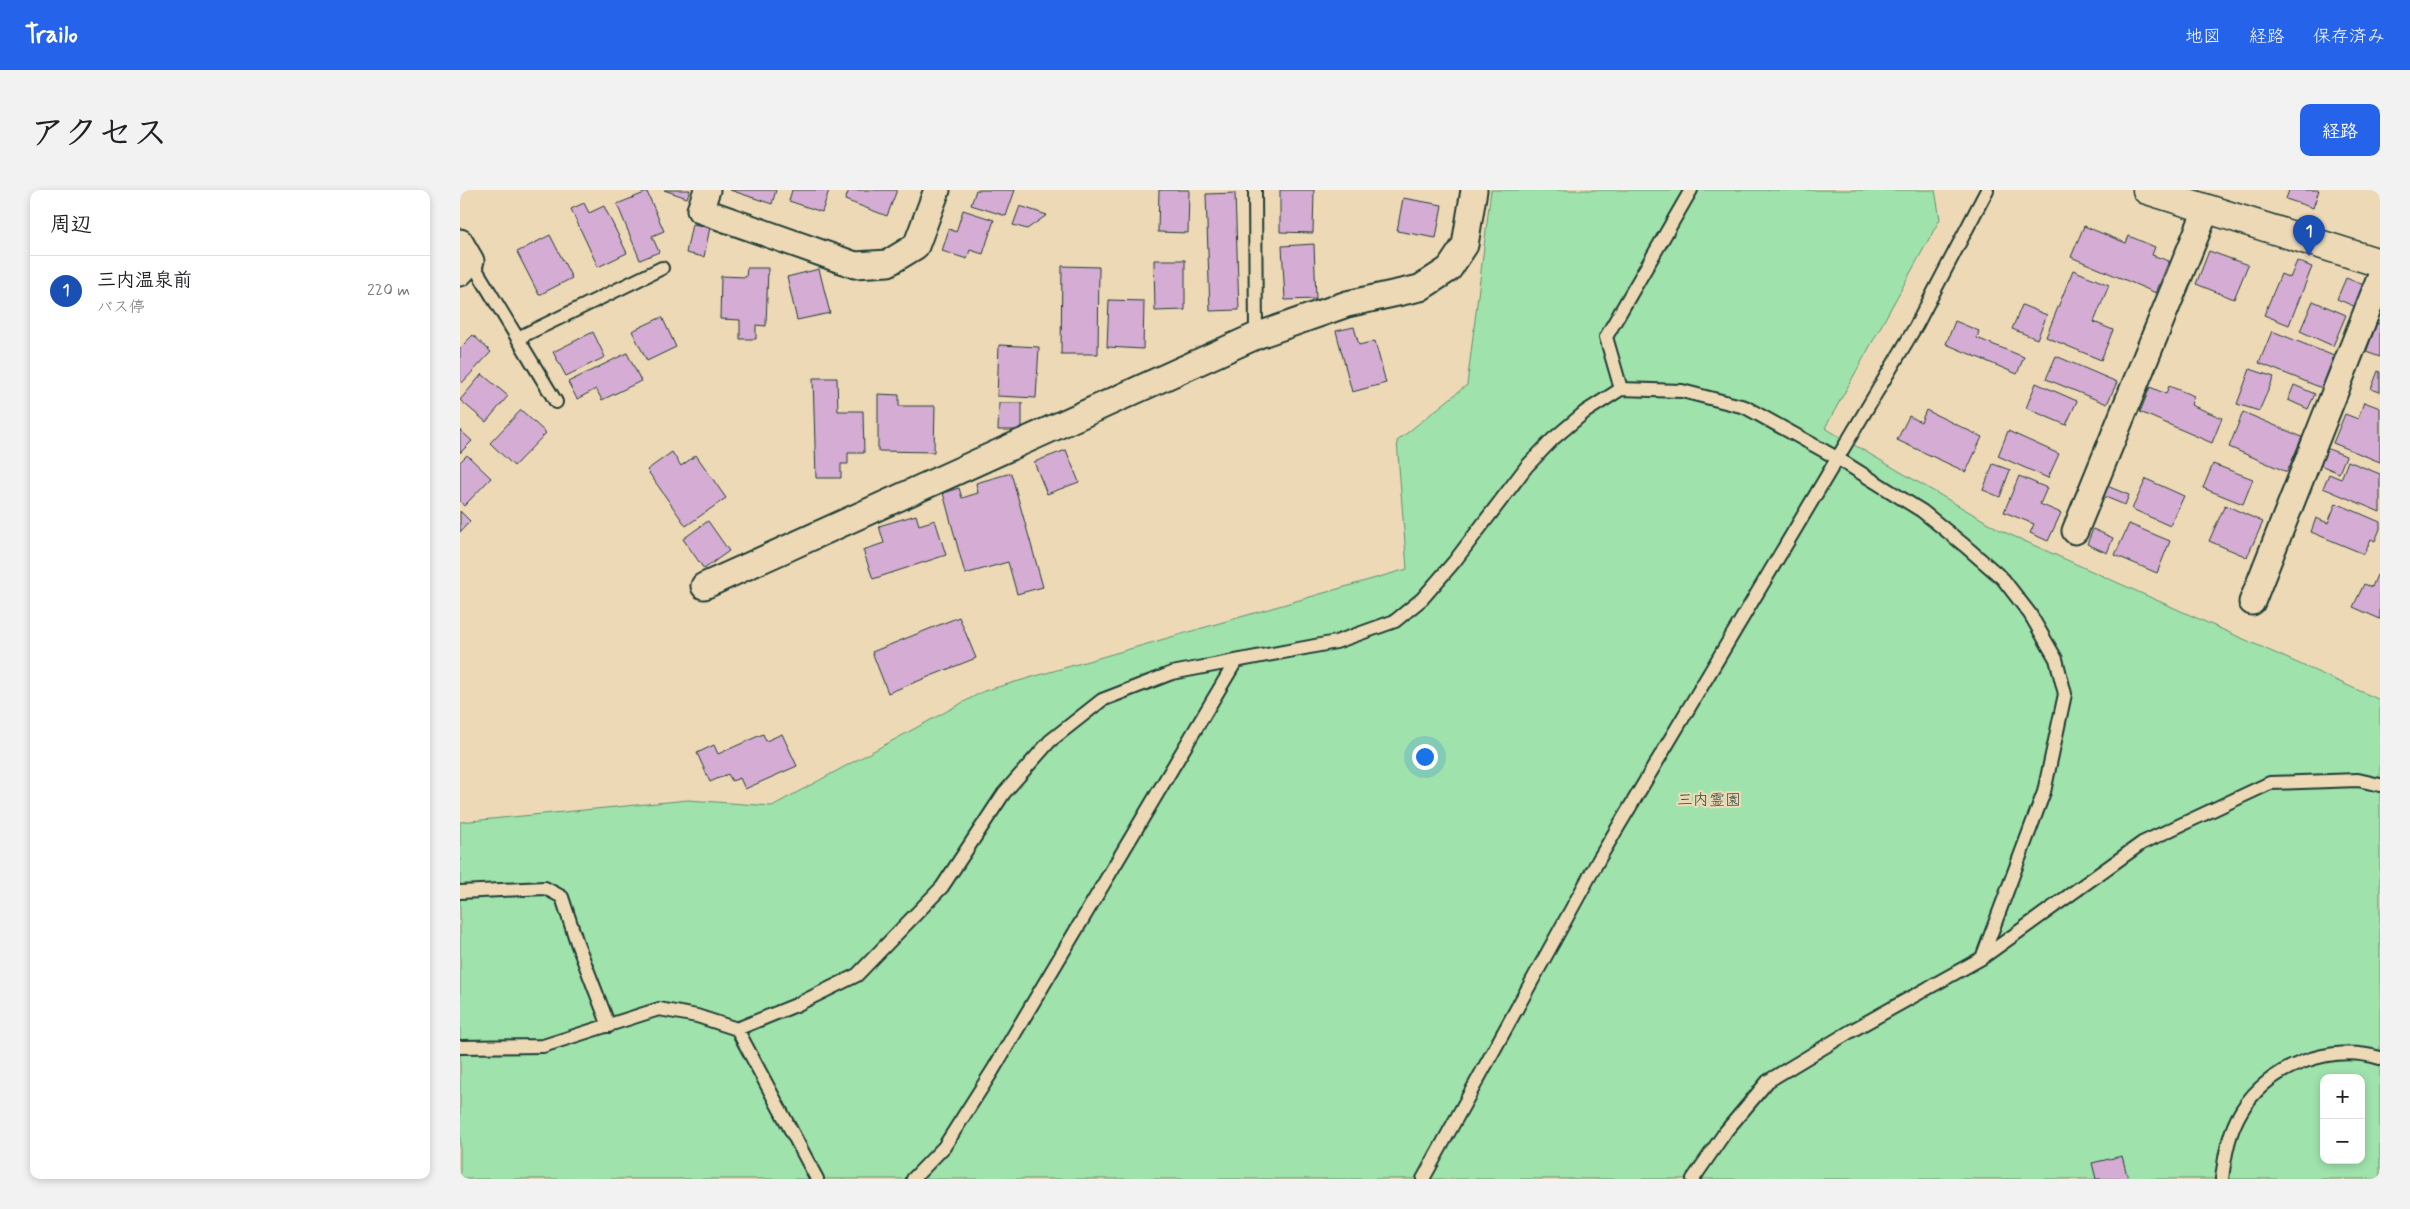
<!DOCTYPE html>
<html lang="ja">
<head>
<meta charset="utf-8">
<style>
  :root { --surface:#fff; --page:#f2f2f2; --text:#202124; --muted:#757577; --line:#e0e0e0; --accent:#2563eb }
  body { margin:0; font-family:Mynerve,"Klee One",sans-serif; background:var(--page); color:var(--text) }
  .controls { position:absolute; right:15px; bottom:15px; display:grid; overflow:hidden; border-radius:10px; box-shadow:0 2px 8px #0003 }
  .controls button { width:45px; height:45px; display:grid; place-items:center; padding:0; border:0; border-bottom:1px solid var(--line); background:var(--surface); color:var(--text); font:25px sans-serif }
  .you { position:absolute; left:964px; top:566px; width:18px; height:18px; margin:-12px; border:4px solid #fff; border-radius:50%; background:#1a73e8; box-shadow:0 0 0 8px #1a73e833 }
  .badge { display:grid; place-items:center; width:32px; height:32px; border-radius:50%; background:var(--accent); color:#fff; font-size:16px; font-weight:700 }
  .pin { position:absolute; translate:-50% -41px; filter:drop-shadow(0 1px 2px #0008) }
  .pin::after { content:''; position:absolute; top:26px; width:18px; height:15px; background:inherit; clip-path:polygon(0 0,100% 0,50% 100%) }
  .list { margin:0; padding:0; list-style:none }
  h2 { display:flex; justify-content:space-between; align-items:center; height:65px; margin:0; padding:0 20px; font-size:21px }
  h2 small { font-size:16px; font-weight:400; color:var(--muted) }
  .list li { display:grid; grid-template-columns:32px 1fr auto; gap:15px; align-items:center; box-sizing:border-box; height:70px; padding:0 20px; border-top:1px solid var(--line) }
  .list b { display:block; font-size:19px; white-space:nowrap }
  .list p { margin:0; font-size:16px; white-space:nowrap; color:var(--muted) }
  .list em { font-size:16px; font-style:normal; color:var(--muted) }
  .map { position:relative; flex:none; width:1920px; height:989px; overflow:hidden; border-radius:10px }
  header { display:flex; align-items:center; gap:30px; box-sizing:border-box; height:70px; padding:0 25px; background:var(--accent); color:#fff }
  header strong { font-size:24px }
  nav { display:flex; gap:28px; margin-inline-start:auto; font-size:18px }
  .intro { display:flex; align-items:center; justify-content:space-between; box-sizing:border-box; height:120px; padding:0 30px }
  h1 { margin:0; font-size:35px }
  .button { padding:12px 22px; border-radius:10px; background:var(--accent); color:#fff; font-size:18px; font-weight:700 }
  main { display:flex; gap:30px; padding:0 30px }
  aside { flex:1; background:var(--surface); border-radius:10px; box-shadow:0 2px 8px #0003 }
  .map>svg:first-child { display:block }
</style>
</head>
<body>
<header>
<strong>Trailo</strong>
<nav><a>地図</a><a>経路</a><a>保存済み</a></nav>
</header>
<div class="intro"><h1>アクセス</h1><a class="button">経路</a></div>
<main>
<aside>
<h2>周辺<small></small></h2>
<ul class="list">
<li><span class="badge" style="background:#1a4fb4">1</span><div><b>三内温泉前</b><p>バス停</p></div><em>220 m</em></li>
</ul>
</aside>
<div class="map">
<svg width="1920" height="989" viewBox="0 0 1920 989">
  <rect width="100%" height="100%" fill="#eed9b7"/>
  <filter id="ink" filterUnits="userSpaceOnUse"><feTurbulence type="fractalNoise" baseFrequency=".02" numOctaves="2"/><feDisplacementMap in="SourceGraphic" scale="10" xChannelSelector="R" yChannelSelector="G"/><feConvolveMatrix kernelMatrix="1 2 1 2 8 2 1 2 1" color-interpolation-filters="sRGB"/></filter>
  <g filter="url(#ink)">
    <path fill="#9fe2ac" stroke="#5f9070" fill-rule="evenodd" d="M1031 0H1475L1480 29 1365 238 1542 341 1920 510V989H0V632L228 610 312 616 524 501 947 379 937 251 1007 195ZM1864 888H1901V970H1864Z"/>
    <path fill="#d5acd3" stroke="#1f3d34" d="M204 0H230L227 8Z
      M270 0H316L312 14Z
      M332 0H369L362 22 329 11Z
      M389 0H437L427 26 385 10Z
      M516 0H555L546 26 511 15Z
      M699 0H729L728 43 698 42Z
      M820 0H854L853 43 820 42Z
      M1829 0H1859L1853 18 1826 9Z
      M187 2 204 41 192 46 199 62 180 70 157 14Z
      M775 3 779 120 750 121 746 4Z
      M943 8 982 15 976 48 937 41Z
      M124 13 129 23 144 16 167 63 138 77 111 19Z
      M560 16 587 25 567 39 553 35Z
      M503 20 534 30 523 64 510 60 507 69 482 61 489 39 496 42Z
      M232 34 250 37 244 67 226 63Z
      M1624 36 1666 53 1669 46 1695 57 1692 65 1709 71 1696 103 1611 67Z
      M90 45 112 88 79 105 57 62Z
      M854 54 856 109 825 110 822 56Z
      M1749 61 1788 75 1774 109 1736 94Z
      M694 70H725V120L695 121Z
      M1837 71 1852 77 1829 135 1804 125 1821 84 1830 88Z
      M602 76 639 77 638 164H601Z
      M287 78H308L306 136 296 135V149H280V130L260 129 261 86 286 87Z
      M359 79 370 123 337 130 327 87Z
      M1613 80 1649 95 1634 132 1653 140 1641 170 1586 147Z
      M1886 88 1904 95 1896 117 1877 109Z
      M649 110 684 111 683 159 647 157Z
      M1853 111 1886 125 1873 156 1840 141Z
      M1562 115 1587 125 1577 149 1552 139Z
      M202 127 216 157 187 171 172 141Z
      M1495 131 1519 141 1517 148 1564 167 1557 184 1486 154Z
      M1917 133 1920 134V167L1906 162Z
      M894 137 899 155 915 151 926 193 892 202 876 141Z
      M1812 141 1874 166 1862 198 1799 173Z
      M133 142 145 167 106 186 93 162Z
      M13 145 31 162 2 193 0 190V158Z
      M539 155 579 157 576 208 537 206Z
      M167 163 181 191 142 210 136 199 117 209 108 192Z
      M1596 166 1657 192 1647 214 1586 189Z
      M1790 179 1814 187 1799 221 1777 214Z
      M1918 181 1920 182V202L1911 199Z
      M22 184 48 206 26 232 0 210Z
      M353 188H377L378 221H403L404 263H388V274H381V288H356Z
      M1576 193 1617 211 1606 235 1566 218Z
      M1834 195 1855 204 1848 219 1828 210Z
      M1709 196 1734 206 1731 215 1762 228 1752 253 1680 222 1690 197 1706 204Z
      M418 204 439 205V216H475L474 262 418 261Z
      M1904 212 1920 218V272L1873 253 1885 224 1898 229Z
      M539 213H562V240H538Z
      M61 220 86 243 54 276 30 253Z
      M1466 220 1522 247 1506 282 1437 250 1449 226 1461 232Z
      M1783 222 1842 247 1827 282 1769 257Z
      M0 240 12 251 0 263Z
      M1548 241 1599 264 1588 288 1538 266Z
      M1866 258 1886 266 1879 283 1858 274Z
      M606 260 619 292 587 304 574 272Z
      M212 262 221 276 236 265 266 308 226 336 187 280Z
      M7 265 31 288 4 316 0 311V272Z
      M1888 271 1920 284V322L1863 298 1869 284 1881 289Z
      M1533 274 1550 280 1540 307 1523 300Z
      M1753 274 1793 289 1783 314 1743 298Z
      M551 283 583 397 557 404 548 372 505 384 483 303 499 298 502 308 518 303 516 293Z
      M1559 286 1587 298 1580 314 1601 323 1588 351 1570 343 1574 334 1544 322Z
      M1686 289 1724 306 1710 336 1672 319Z
      M1647 296 1669 305 1665 315 1643 306Z
      M1876 313 1920 332V339L1915 351 1911 349 1904 364 1851 342 1856 328 1868 333Z
      M1765 315 1803 332 1787 367 1749 351Z
      M0 321 10 331 0 342Z
      M456 325 459 335 475 330 486 365 413 389 403 360 424 353 419 336Z
      M248 331 269 361 244 379 223 349Z
      M1669 334 1710 351 1697 383 1655 365Z
      M1633 339 1653 348 1647 363 1627 354Z
      M1917 385 1920 386V429L1893 417 1904 394 1912 397Z
      M499 427 516 468 428 503 412 462Z
      M303 544 306 551 322 544 337 576 285 599 280 588 272 591 268 584 250 592 237 563 254 555 258 564Z
      M1662 966 1668 989H1636L1632 973Z"/>
    <g fill="none" stroke-linecap="round" stroke-linejoin="round">
      <defs>
        <path id="service" d="M795 0 796 146
          M11 71 96 212
          M58 148 202 78
          M1161 199 1146 147 1231 0
          M0 702 85 698 102 707 117 753 149 836
          M277 839 357 989
          M0 857 83 856 199 819 237 826 277 839 336 815 397 785 482 697 544 603 590 551 642 510 712 483 876 452 935 431 962 409 994 372 1067 276 1093 249 1125 222 1161 199 1222 201 1285 217 1377 268 1462 321 1504 355 1543 389 1570 424 1596 469 1605 504 1584 602 1522 768
          M453 989 484 957 533 880 776 471
          M963 989 1139 669 1456 136 1527 0
          M1233 989 1266 941 1308 891 1391 841 1522 768 1682 653 1810 593 1898 590 1920 595
          M1762 989C1765 964 1769 941 1782 920 1809 876 1871 853 1920 868"/>
        <path id="minor" d="M247 0 240 20 395 75 428 73 456 56 477 0
          M0 52 11 71 0 83
          M1615 341 1747 18
          M244 396 796 146 887 114 960 98 989 79 1005 55 1014 0
          M1792 412 1920 88"/>
        <path id="tertiary" d="M1687 0 1920 73"/>
      </defs>
      <use href="#service" stroke="#1f3d34" stroke-width="16"/>
      <use href="#minor" stroke="#1f3d34" stroke-width="29"/>
      <use href="#tertiary" stroke="#1f3d34" stroke-width="31"/>
      <use href="#service" stroke="#eed9b7" stroke-width="12"/>
      <use href="#minor" stroke="#eed9b7" stroke-width="25"/>
      <use href="#tertiary" stroke="#eed9b7" stroke-width="28"/>
    </g>
  </g>
  <g text-anchor="middle" stroke-width="4.5" stroke-linejoin="round" paint-order="stroke">
    <g font-size="16" fill="#2c4e40" stroke="#eed9b7">
      <text x="1249" y="615">三内霊園</text>
    </g>
  </g>
</svg>
<div class="controls">
<button>+</button>
<button>−</button>
</div>
<div class="you"></div>
<div class="pin badge" style="left:1849px;top:66px;background:#1a4fb4">1</div>
</div>
</main>
</body>
</html>
